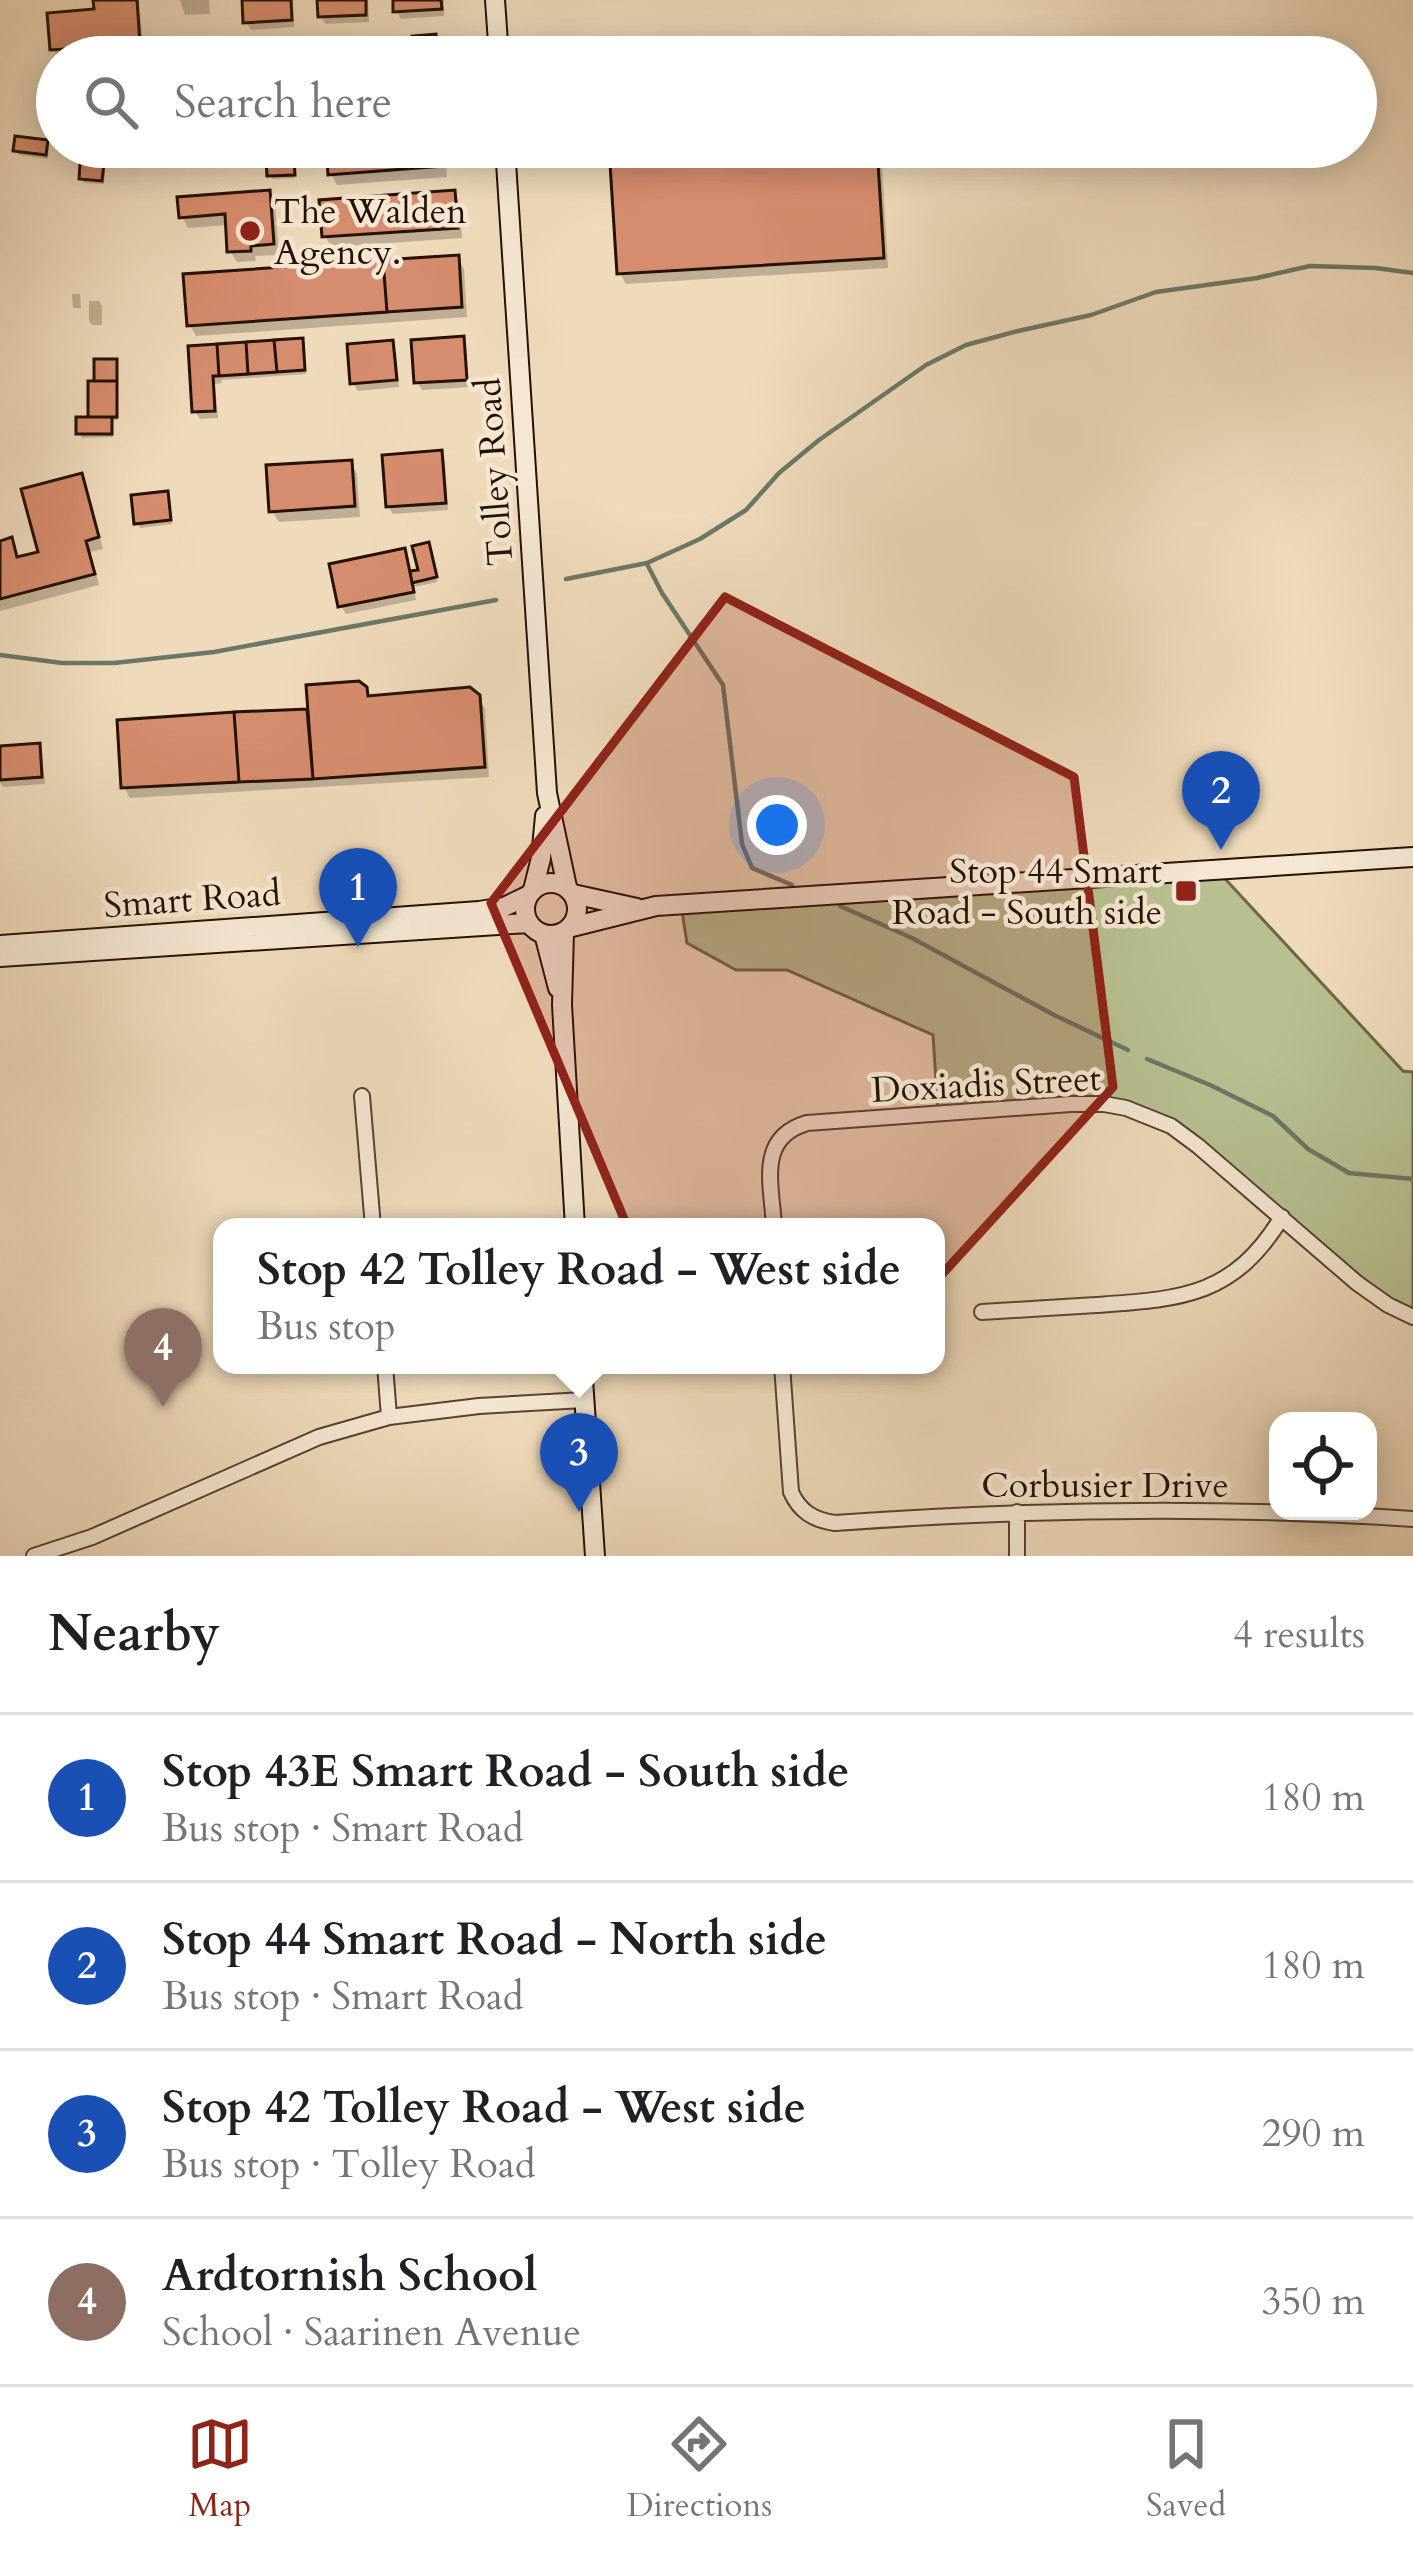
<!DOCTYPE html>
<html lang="en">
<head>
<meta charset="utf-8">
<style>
  :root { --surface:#fff; --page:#f2f2f2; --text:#202124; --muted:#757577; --line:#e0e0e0; --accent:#8f2418 }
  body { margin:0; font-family:Cardo,serif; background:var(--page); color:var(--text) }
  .controls { position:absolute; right:36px; bottom:36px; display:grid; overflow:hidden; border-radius:24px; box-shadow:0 6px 30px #0003 }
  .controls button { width:108px; height:108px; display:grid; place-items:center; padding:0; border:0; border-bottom:3px solid var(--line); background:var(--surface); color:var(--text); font:60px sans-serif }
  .you { position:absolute; left:777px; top:825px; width:42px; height:42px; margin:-30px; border:9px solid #fff; border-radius:50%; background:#1a73e8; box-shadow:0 0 0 18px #1a73e833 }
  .badge { display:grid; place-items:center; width:78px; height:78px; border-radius:50%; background:var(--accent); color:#fff; font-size:39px; font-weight:700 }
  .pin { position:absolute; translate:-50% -99px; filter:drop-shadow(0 3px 6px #0008) }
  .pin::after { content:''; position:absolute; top:63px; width:42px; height:36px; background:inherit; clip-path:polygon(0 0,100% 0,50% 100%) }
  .popup { position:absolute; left:213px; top:1218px; width:732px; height:156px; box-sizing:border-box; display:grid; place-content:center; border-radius:24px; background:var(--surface); filter:drop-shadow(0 3px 9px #0005); font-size:39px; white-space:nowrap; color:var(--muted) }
  .popup b { font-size:45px; color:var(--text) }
  .popup::after { content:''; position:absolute; left:50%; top:100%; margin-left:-24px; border:24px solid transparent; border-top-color:var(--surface) }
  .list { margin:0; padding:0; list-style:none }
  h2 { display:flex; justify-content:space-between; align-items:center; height:156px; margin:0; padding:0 48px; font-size:51px }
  h2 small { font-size:39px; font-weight:400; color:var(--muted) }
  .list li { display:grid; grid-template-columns:78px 1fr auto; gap:36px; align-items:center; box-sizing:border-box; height:168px; padding:0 48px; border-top:3px solid var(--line) }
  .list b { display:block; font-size:45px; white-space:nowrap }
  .list p { margin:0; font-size:39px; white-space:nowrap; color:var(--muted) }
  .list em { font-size:39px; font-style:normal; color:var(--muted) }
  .icon { flex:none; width:66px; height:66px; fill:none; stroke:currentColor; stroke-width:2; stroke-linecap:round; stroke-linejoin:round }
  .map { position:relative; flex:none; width:1413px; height:1556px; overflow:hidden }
  .search { position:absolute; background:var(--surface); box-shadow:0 6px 30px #0003; left:36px; right:36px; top:36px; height:132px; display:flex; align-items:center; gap:30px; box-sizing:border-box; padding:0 42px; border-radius:66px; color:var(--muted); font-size:45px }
  .sheet { height:828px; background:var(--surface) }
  nav { display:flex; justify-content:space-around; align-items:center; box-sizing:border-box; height:168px; border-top:3px solid var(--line); background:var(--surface); font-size:33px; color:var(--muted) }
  nav a { display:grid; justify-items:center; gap:6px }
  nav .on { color:var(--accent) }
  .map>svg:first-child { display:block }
</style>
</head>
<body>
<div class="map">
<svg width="1413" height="1556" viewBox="0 0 1413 1556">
  <rect width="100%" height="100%" fill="#efdabb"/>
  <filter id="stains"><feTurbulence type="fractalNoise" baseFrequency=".00167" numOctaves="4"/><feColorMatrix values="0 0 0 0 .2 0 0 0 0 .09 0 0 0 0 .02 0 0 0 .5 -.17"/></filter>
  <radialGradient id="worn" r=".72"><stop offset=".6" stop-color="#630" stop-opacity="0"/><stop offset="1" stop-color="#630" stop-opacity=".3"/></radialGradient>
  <path fill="#b8c091" stroke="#6e6848" stroke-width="3" d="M1216 869 1403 1071 1413 1072V1316L1395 1309 1188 1137 1112 1105 938 1113 933 1035 787 970H736L687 943 681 905Z"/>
  <path fill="#0003" d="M96 0H139L144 54 58 57 53 49 97 12Z
    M180 0H209L210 14 185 15Z
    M245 0 293 1 294 27 251 30 246 22Z
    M320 0H368L369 22 326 24 321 17Z
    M396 0H444V16L401 19 396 11Z
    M266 45H280L283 57H266Z
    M302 46 305 57H291L290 47Z
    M195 48H210L213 57H195Z
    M238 49 240 57H222V50Z
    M46 143 49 147 48 159 19 155 16 151Z
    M329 147H445L447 177 337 185 331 174Z
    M670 147H881L888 268 626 284 620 273 612 150Z
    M292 162 295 178 272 179 270 175Z
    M102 167 105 172 104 184 84 183 82 178Z
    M268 193 275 204 279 255 255 256 256 261 237 262 230 251 228 225 188 228 182 217Z
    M453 193 460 204 462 238 331 247 325 236Z
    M457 258 464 269 467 317 196 336 190 325Z
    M72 294H80L81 308H73Z
    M89 301H99L102 306V325H92L89 321Z
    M462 339 466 347 469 387 422 390 417 382Z
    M301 341 306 374 221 380 222 383 215 384 218 418 200 419 195 411 191 349Z
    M391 343 396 351 399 387 358 391 353 383Z
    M115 362 118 367V420H113V437L82 438 79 433 91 420Z
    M440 454 445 461 448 510 393 514 388 506Z
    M351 463 357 474 360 517 279 522 272 511Z
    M80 476 86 487 103 549 90 552 99 585 0 611V544L11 541 19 560 42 554Z
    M169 498 172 524 140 528 137 523Z
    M430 550 437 582 414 587 416 600 346 614 341 606 404 552 411 574 421 572Z
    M365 689 370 699 478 697 485 709 489 777 130 798 124 787 121 723 311 712Z
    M38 746 42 754 45 784 3 787 0 782V749Z"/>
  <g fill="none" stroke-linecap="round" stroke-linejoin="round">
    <path stroke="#6b7768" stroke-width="4.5" d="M647 564 662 593 723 685 742 844 752 868 792 885
      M566 579 647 563 700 539 746 510 779 473 819 440 926 365 966 345 1018 331 1091 315 1156 292 1257 278 1310 266 1376 268 1413 273
      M0 655 62 663H114L214 652 496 600
      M840 906 912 938 1054 1015 1128 1050
      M1147 1059 1210 1085 1273 1116 1308 1149 1349 1173 1413 1179"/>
  </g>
  <path fill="#d68c6e" stroke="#241100" stroke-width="3" d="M93 0H137L140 44 50 50 47 13 94 9Z
    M242 0H291L292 20 243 23Z
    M317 0H366V15L318 17Z
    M393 0H441L442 9 393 12Z
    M436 34 438 57H414L412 36Z
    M328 39H348L349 57H329Z
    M15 136 48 140 46 155 13 151Z
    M326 147H441L443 166 328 175Z
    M877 147 884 258 617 274 609 148Z
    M294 158 295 175 267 176 266 160Z
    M80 163 104 164 102 181 79 179Z
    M270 190 274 244 251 246V251L227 252 225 214 179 218 177 197Z
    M455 190 458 228 322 237 319 200Z
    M459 255 462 307 387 312 383 260Z
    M383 260 387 312 187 326 183 274Z
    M464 336 467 380 414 383 411 340Z
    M303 338 305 370 277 372 274 340Z
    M274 340 277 372 248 374 246 342Z
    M393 340 397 380 350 384 347 344Z
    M246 342 248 374 219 376 217 344Z
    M217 344 219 376H213L215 411 192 412 188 346Z
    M94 359H117V381H94Z
    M88 381H117V417H88Z
    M76 417H112V434H76Z
    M442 450 446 503 386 507 382 455Z
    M352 460 355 506 269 512 266 465Z
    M82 473 99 537 86 541 95 574 0 599V541L12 537 17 557 38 552 21 489Z
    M168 491 171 520 134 524 131 495Z
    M429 542 437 577 412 583 410 571 418 570 412 546Z
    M405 548 414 592 338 607 329 564Z
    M359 681 367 687 368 696 470 687 480 695 485 767 313 779 306 685Z
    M307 709 313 779 239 782 234 712Z
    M234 712 239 782 121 788 117 720Z
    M40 743 42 777 0 780V746Z"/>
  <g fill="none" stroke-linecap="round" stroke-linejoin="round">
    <defs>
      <path id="street" d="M362 1096 373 1227
        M774 1227C772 1185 756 1138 807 1123L1071 1104H1104L1126 1108 1171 1126 1198 1146 1357 1283 1388 1305 1413 1317
        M982 1312C1020 1310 1058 1307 1096 1305 1182 1299 1233 1297 1282 1217
        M385 1365 389 1417
        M782 1365 791 1492C800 1512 814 1520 835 1523 1027 1509 1221 1506 1413 1519
        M34 1556 92 1537 319 1437 389 1417 479 1406 584 1400
        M1017 1556V1512"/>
      <path id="secondary" d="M495 0 499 57
        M505 147 547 793 567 887
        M525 909a26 26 0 1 1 52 0a26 26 0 1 1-52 0Z
        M533 890 541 858 545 816
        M573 894 637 908
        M572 927 656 906 1413 857
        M564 932 562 1005 575 1227
        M544 934 558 988
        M0 945 479 911 504 907 529 895
        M0 957 529 923
        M582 1365 595 1556"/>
    </defs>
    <use href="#street" stroke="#57432f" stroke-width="18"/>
    <use href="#secondary" stroke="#241100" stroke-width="22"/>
    <use href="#street" stroke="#f5e7d3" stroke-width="14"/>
    <use href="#secondary" stroke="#f5e7d3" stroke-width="18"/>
  </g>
  <path fill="#8f2418" fill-opacity="0.2" stroke="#8f2418" stroke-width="9" stroke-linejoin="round" d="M725 597 1074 777 1113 1087 872 1351 643 1264 491 903Z"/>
  <g fill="#8f2418" stroke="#f5e7d3" stroke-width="4.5">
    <circle cx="250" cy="231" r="12"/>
    <rect x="1174" y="879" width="24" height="24" rx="6"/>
  </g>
  <g text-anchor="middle" stroke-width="9" stroke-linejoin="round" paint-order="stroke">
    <g font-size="36" fill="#241100" stroke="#f5e7d3" text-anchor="start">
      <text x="274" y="223">The Walden<tspan x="274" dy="41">Agency.</tspan></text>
      <text x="1162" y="883" text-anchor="end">Stop 44 Smart<tspan x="1162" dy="41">Road - South side</tspan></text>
    </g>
    <g font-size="36" fill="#241100" stroke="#f5e7d3">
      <text transform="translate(493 472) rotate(-94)" y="13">Tolley Road</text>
      <text transform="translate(192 898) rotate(-4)" y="13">Smart Road</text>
      <text transform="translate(986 1083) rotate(-3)" y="13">Doxiadis Street</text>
      <text x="1105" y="1497">Corbusier Drive</text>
    </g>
  </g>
  <rect width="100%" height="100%" filter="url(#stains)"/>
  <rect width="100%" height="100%" fill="url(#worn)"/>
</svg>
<div class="controls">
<button><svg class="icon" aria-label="locate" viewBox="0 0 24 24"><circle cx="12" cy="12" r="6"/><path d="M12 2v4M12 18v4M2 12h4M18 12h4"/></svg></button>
</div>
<div class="you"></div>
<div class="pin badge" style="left:358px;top:947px;background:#1a4fb4">1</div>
<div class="pin badge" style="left:1221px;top:850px;background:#1a4fb4">2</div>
<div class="pin badge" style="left:579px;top:1512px;background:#1a4fb4">3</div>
<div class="popup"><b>Stop 42 Tolley Road - West side</b>Bus stop</div>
<div class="pin badge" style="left:163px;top:1407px;background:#8d6e63">4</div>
<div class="search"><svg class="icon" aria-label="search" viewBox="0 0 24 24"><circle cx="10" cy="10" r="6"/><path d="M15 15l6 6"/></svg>Search here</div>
</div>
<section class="sheet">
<h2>Nearby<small>4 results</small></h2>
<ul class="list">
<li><span class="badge" style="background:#1a4fb4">1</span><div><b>Stop 43E Smart Road - South side</b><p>Bus stop · Smart Road</p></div><em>180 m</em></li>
<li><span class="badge" style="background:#1a4fb4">2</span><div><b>Stop 44 Smart Road - North side</b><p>Bus stop · Smart Road</p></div><em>180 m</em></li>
<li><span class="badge" style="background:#1a4fb4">3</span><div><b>Stop 42 Tolley Road - West side</b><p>Bus stop · Tolley Road</p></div><em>290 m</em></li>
<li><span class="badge" style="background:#8d6e63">4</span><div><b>Ardtornish School</b><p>School · Saarinen Avenue</p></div><em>350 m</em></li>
</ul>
</section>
<nav>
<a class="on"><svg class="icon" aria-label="map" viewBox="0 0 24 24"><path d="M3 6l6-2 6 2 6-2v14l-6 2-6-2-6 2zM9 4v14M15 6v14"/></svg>Map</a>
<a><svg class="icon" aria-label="directions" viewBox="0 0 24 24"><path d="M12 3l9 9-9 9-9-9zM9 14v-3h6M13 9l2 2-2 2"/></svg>Directions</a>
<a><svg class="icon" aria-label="saved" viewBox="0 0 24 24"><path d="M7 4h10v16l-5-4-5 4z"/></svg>Saved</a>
</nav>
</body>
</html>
